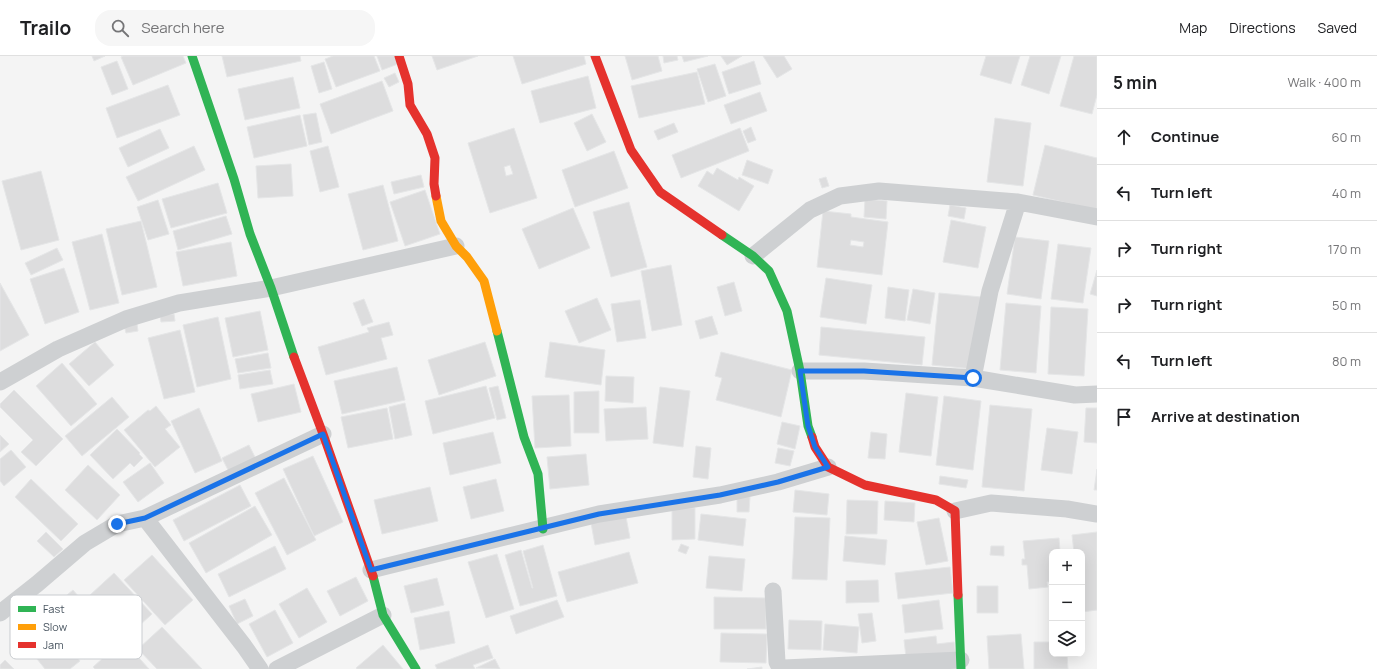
<!DOCTYPE html>
<html lang="en">
<head>
<meta charset="utf-8">
<style>
  :root { --surface:#fff; --page:#f6f6f6; --text:#202124; --muted:#757577; --line:#e0e0e0 }
  body { margin:0; font-family:Manrope,sans-serif; background:var(--page); color:var(--text) }
  .controls { position:absolute; right:12px; bottom:12px; display:grid; overflow:hidden; border-radius:8px; box-shadow:0 4px 16px #0002 }
  .controls button { width:36px; height:36px; display:grid; place-items:center; padding:0; border:0; border-bottom:1px solid var(--line); background:var(--surface); color:var(--text); font:20px sans-serif }
  .stop { position:absolute; width:12px; height:12px; margin:-9px; border:3px solid #1a73e8; border-radius:50%; background:#fff }
  .stop.end { background:#1a73e8; border-color:#fff; box-shadow:0 1px 4px #0008 }
  .list { margin:0; padding:0; list-style:none }
  h2 { display:flex; justify-content:space-between; align-items:center; height:52px; margin:0; padding:0 16px; font-size:17px }
  h2 small { font-size:13px; font-weight:400; color:var(--muted) }
  .list li { display:grid; grid-template-columns:26px 1fr auto; gap:12px; align-items:center; box-sizing:border-box; height:56px; padding:0 16px; border-top:1px solid var(--line) }
  .list b { display:block; font-size:15px; white-space:nowrap }
  .list em { font-size:13px; font-style:normal; color:var(--muted) }
  .icon { flex:none; width:22px; height:22px; fill:none; stroke:currentColor; stroke-width:2; stroke-linecap:round; stroke-linejoin:round }
  .map { position:relative; flex:none; width:1097px; height:613px; overflow:hidden }
  header { display:flex; align-items:center; gap:24px; box-sizing:border-box; height:56px; padding:0 20px; background:var(--surface); border-bottom:1px solid var(--line) }
  header strong { font-size:19px }
  nav { display:flex; gap:22px; margin-inline-start:auto; font-size:14px }
  .search { width:280px; height:36px; background:var(--page); display:flex; align-items:center; gap:10px; box-sizing:border-box; padding:0 14px; border-radius:16px; color:var(--muted); font-size:15px }
  main { display:flex }
  aside { flex:1; background:var(--surface) }
  .map>svg:first-child { display:block }
</style>
</head>
<body>
<header>
<strong>Trailo</strong>
<div class="search"><svg class="icon" aria-label="search" viewBox="0 0 24 24"><circle cx="10" cy="10" r="6"/><path d="M15 15l6 6"/></svg>Search here</div>
<nav><a>Map</a><a>Directions</a><a>Saved</a></nav>
</header>
<main>
<div class="map">
<svg width="1097" height="613" viewBox="0 0 1097 613">
  <rect width="100%" height="100%" fill="#f4f4f4"/>
  <path fill="#ddddde" stroke="#e5e6e7" fill-rule="evenodd" d="M92 0H105L94 5Z
    M123 0H183L186 7 133 29 121 1Z
    M222 0H300L301 5 227 21Z
    M333 0H374L380 15 336 31 325 3Z
    M377 0H395L398 8 382 14Z
    M432 0H478L437 14Z
    M513 0H584L586 8 522 28Z
    M625 0H658L662 15 632 24Z
    M663 0H677L678 4 664 7Z
    M682 0H708L684 6Z
    M721 0H742L727 9Z
    M763 0H784L792 13 777 22Z
    M986 0H1020L1011 28 980 19Z
    M1030 0H1061L1049 38 1021 29Z
    M1074 0H1097V39L1092 58 1060 50Z
    M117 5 128 33 112 39 101 11Z
    M754 5 761 28 729 38 722 16Z
    M324 6 332 33 319 37 311 10Z
    M715 8 726 40 708 46 697 13Z
    M697 16 705 48 639 62 631 30Z
    M395 17 399 26 389 31 384 22Z
    M588 20 596 52 540 67 531 35Z
    M293 21 300 52 245 64 238 33Z
    M382 25 393 55 331 78 320 48Z
    M168 29 180 59 117 82 106 52Z
    M760 36 767 55 731 68 724 49Z
    M316 57 322 86 309 89 303 59Z
    M592 58 606 86 587 95 574 67Z
    M300 59 307 90 254 102 247 71Z
    M995 62 1031 67 1023 130 987 126Z
    M674 67 678 76 658 84 654 75Z
    M751 71 756 84 748 87 743 75Z
    M514 72 537 142 490 157 468 87ZM510 109 513 118 506 120 504 111Z
    M740 72 749 95 681 122 672 99Z
    M160 73 169 92 128 111 119 92Z
    M1045 89 1097 102V154L1033 139Z
    M194 90 205 114 138 145 126 121Z
    M328 90 339 131 320 136 310 95Z
    M614 95 628 132 575 151 562 114Z
    M747 104 773 114 768 128 742 119Z
    M291 108 293 140 258 142 256 110Z
    M717 112 738 124 739 121 754 130 739 155 698 130 707 115 713 119Z
    M41 115 59 184 21 194 2 125Z
    M421 119 424 131 394 138 391 126Z
    M826 121 829 130 822 132 819 123Z
    M218 127 227 157 171 172 162 143Z
    M383 129 398 185 363 194 348 138Z
    M425 134 440 178 405 190 390 146Z
    M865 143 887 145 886 163 864 161Z
    M158 144 169 178 148 184 137 151Z
    M629 146 647 211 611 221 593 156Z
    M950 149 966 152 964 163 948 160Z
    M573 152 590 192 539 213 522 173Z
    M823 155 851 158V161L888 166 882 219 817 211ZM851 184 864 186 863 191 850 189Z
    M226 160 232 178 178 194 173 175Z
    M951 164 986 171 978 212 943 206Z
    M141 165 157 231 122 239 106 173Z
    M102 178 119 247 90 254 72 186Z
    M1015 181 1049 185 1041 243 1007 238Z
    M231 186 237 220 183 230 176 196Z
    M1058 188 1091 192 1083 247 1051 243Z
    M57 192 63 204 31 219 25 207Z
    M671 209 682 269 652 275 641 215Z
    M64 212 79 256 45 268 30 223Z
    M1097 214V240L1090 238Z
    M826 222 872 229 866 268 820 261Z
    M734 226 742 255 725 260 717 231Z
    M0 227 29 279 0 295Z
    M888 231 909 234 905 265 885 262Z
    M913 233 935 237 930 268 907 264Z
    M939 237 981 241 974 313 932 309Z
    M597 242 611 274 579 287 565 255Z
    M364 243 373 266 362 270 353 247Z
    M640 244 646 282 617 286 611 248Z
    M1006 247 1041 250 1036 317 1000 314Z
    M1051 251 1088 253 1084 320 1048 318Z
    M260 255 268 294 233 301 225 262Z
    M174 258 175 265 161 266 160 259Z
    M712 260 718 278 700 283 695 265Z
    M218 261 231 323 197 331 183 269Z
    M389 266 393 279 381 282 387 303 326 319 318 291 369 276 367 272Z
    M137 268 138 275 126 277 124 269Z
    M821 271 925 281 922 309 819 299Z
    M180 274 195 336 164 343 148 282Z
    M95 286 114 309 89 330 69 308Z
    M485 286 496 320 439 339 428 304Z
    M550 286 605 294 601 329 545 321Z
    M721 296 792 314 781 361 716 344 722 322 715 320Z
    M268 297 271 312 238 317 235 303Z
    M62 307 97 348 71 370 36 330Z
    M397 311 405 344 342 358 334 325Z
    M270 314 273 328 240 333 238 319Z
    M606 320 634 321 633 347 605 345Z
    M294 328 301 356 258 366 251 338Z
    M486 330 495 362 433 378 425 345Z
    M498 330 506 362 497 364 489 332Z
    M660 331 690 335 683 391 653 387Z
    M14 334 63 383 36 410 21 396 33 384 0 351V348Z
    M599 335V377H574V336Z
    M906 337 938 341 931 400 899 396Z
    M569 339 571 390 535 392 532 340Z
    M944 340 981 345 973 414 936 409Z
    M112 341 129 361 82 400 65 380Z
    M405 347 412 379 395 383 389 351Z
    M990 349 1032 353 1024 435 982 431Z
    M156 350 171 369 165 373 180 391 155 411 124 374 148 354 150 355Z
    M646 351 648 383 606 385 604 353Z
    M199 352 222 405 195 417 171 365Z
    M387 352 393 383 348 392 341 361Z
    M1086 352H1097V387L1084 386Z
    M782 366 800 370 795 393 777 388Z
    M1047 372 1078 376 1072 418 1041 414Z
    M117 373 140 397 139 398 143 402 134 411 130 407 113 423 90 399Z
    M493 376 501 407 450 419 443 387Z
    M871 376 887 378 885 403 868 402Z
    M0 379 9 388 0 396Z
    M249 389 256 403 229 416 222 402Z
    M696 390 711 392 708 423 693 421Z
    M778 392 794 395 790 410 775 407Z
    M11 394 26 411 4 430 0 425V403Z
    M586 398 589 429 550 433 547 401Z
    M313 400 343 466 314 480 283 413Z
    M150 407 164 427 138 446 123 426Z
    M88 409 120 439 97 464 65 434Z
    M1097 413V434H1094Z
    M940 420 968 424 966 432 939 428Z
    M284 422 316 484 287 499 255 437Z
    M31 423 78 468 61 485 15 441Z
    M496 423 504 455 471 463 463 431Z
    M240 429 251 450 184 485 173 464Z
    M430 431 438 465 382 478 374 444Z
    M795 434 829 438 827 459 793 456Z
    M737 440 750 441 749 456H737Z
    M847 444 878 445 877 478H846Z
    M885 445 915 447 914 466 884 464Z
    M255 450 272 479 206 517 189 487Z
    M672 452H695V483L672 484Z
    M701 458 746 463 743 490 698 484Z
    M626 461 630 482 595 489 591 467Z
    M795 461 830 462 827 524 792 523Z
    M939 462 948 505 926 509 917 466Z
    M46 476 63 493 54 501 37 485Z
    M1097 476V554L1082 556V496H1074L1072 479Z
    M845 480 887 484 885 509 843 505Z
    M1059 482 1060 496H1052V526H1047L1048 531 1029 533 1027 509H1022V503H1025L1023 485Z
    M681 488 689 491 686 498 678 495Z
    M543 489 557 540 520 550 505 499 521 494 532 532H533L523 495Z
    M275 490 286 513 229 541 218 518Z
    M991 490H1004V500L990 499Z
    M629 496 638 527 567 546 558 516Z
    M497 498 514 553 486 562 468 506Z
    M152 499 193 544 165 569 124 524Z
    M709 500 745 503 742 535 706 532Z
    M950 511 953 537 898 543 895 517Z
    M114 517 152 558 128 580 90 539Z
    M356 521 368 545 340 560 327 535Z
    M437 522 444 549 411 557 404 530Z
    M878 524 879 546 846 547V525Z
    M977 530H998V557H977Z
    M307 532 327 566 299 582 279 548Z
    M73 534 112 580 84 603 45 557Z
    M714 541 766 542V573H714Z
    M245 543 253 560 237 568 229 550Z
    M557 544 564 561 516 578 510 560Z
    M939 544 943 573 905 577 902 549Z
    M275 554 293 587 267 601 249 568Z
    M449 555 455 587 420 594 414 562Z
    M872 557 876 585 862 587 858 558Z
    M46 563 80 605 70 613H45L21 583Z
    M789 564 822 565 821 594 788 593Z
    M825 568 859 571 857 597 823 594Z
    M162 571 202 613H157L138 593Z
    M721 577 767 578 766 607 720 606Z
    M1021 578 1024 613H989L987 580Z
    M936 580 937 588 954 586 956 600 906 601 904 584Z
    M123 584 149 613H95L93 611Z
    M1034 586H1052V598H1067L1068 613H1034Z
    M383 589 403 613H357L356 612Z
    M488 589 493 602 473 609 475 613H437L435 609Z
    M495 603 500 613 476 612Z
    M5 604 14 613H0V609Z
    M762 611V613H747Z"/>
  <g fill="none" stroke-linecap="round" stroke-linejoin="round">
    <path stroke="#ced0d2" stroke-width="17" d="M753 200 810 154 840 140 879 135 1018 146 1097 161
      M800 315H864L973 322 1075 339 1097 338
      M973 322 990 235 1018 146
      M0 326 58 293 126 263 179 247 271 232 456 190
      M955 455 991 447 1067 453 1097 458
      M145 462 244 590 260 613
      M371 514 599 458 720 439 778 426 828 411
      M773 535 777 606 779 610 784 612 961 604
      M0 557 37 528 85 487 117 468 145 462 323 378
      M277 613 383 559"/>
    <path stroke="#30b455" stroke-width="9" d="M192 0 234 123 250 178 271 232 294 301
      M722 179 753 200 769 215 787 255 800 315 808 370 812 381
      M497 275 524 381 538 418 543 473
      M373 520 383 559 416 613
      M958 539 961 613"/>
    <path stroke="#ff9f0a" stroke-width="9" d="M436 140 441 165 456 190 467 201 484 225 497 275"/>
    <path stroke="#e5322d" stroke-width="9" d="M399 0 408 28 410 49 427 78 435 102 434 128 436 140
      M595 0 631 94 660 136 722 179
      M294 301 323 378 373 520
      M812 381 815 391 828 411 865 429 936 444 955 455 958 539"/>
  </g>
  <g fill="none" stroke-linecap="round" stroke-linejoin="round">
    <path stroke="#1a73e8" stroke-width="5" d="M117 468 145 462 323 378 371 514 599 458 720 439 778 426 828 411 815 391 808 370 800 315H864L973 322"/>
  </g>
  <rect x="10" y="539" width="132" height="64" rx="6" fill="#fff" stroke="#c9ccd0" stroke-width="1"/>
  <rect x="18" y="550" width="18" height="6" fill="#30b455"/>
  <rect x="18" y="568" width="18" height="6" fill="#ff9f0a"/>
  <rect x="18" y="586" width="18" height="6" fill="#e5322d"/>
  <g font-size="11" fill="#4a5661">
    <text x="43" y="557">Fast</text>
    <text x="43" y="575">Slow</text>
    <text x="43" y="593">Jam</text>
  </g>
</svg>
<div class="controls">
<button>+</button>
<button>−</button>
<button><svg class="icon" aria-label="layers" viewBox="0 0 24 24"><path d="M12 4l9 5-9 5-9-5zM3 14l9 5 9-5"/></svg></button>
</div>
<div class="stop" style="left:973px;top:322px"></div>
<div class="stop end" style="left:117px;top:468px"></div>
</div>
<aside>
<h2>5 min<small>Walk · 400 m</small></h2>
<ul class="list">
<li><svg class="icon" aria-label="ahead" viewBox="0 0 24 24"><path d="M12 20V5M6 11l6-6 6 6"/></svg><div><b>Continue</b></div><em>60 m</em></li>
<li><svg class="icon" aria-label="left" viewBox="0 0 24 24"><path d="M17 20v-9H6M10 6l-5 5 5 5"/></svg><div><b>Turn left</b></div><em>40 m</em></li>
<li><svg class="icon" aria-label="right" viewBox="0 0 24 24"><path d="M7 20v-9h11M14 6l5 5-5 5"/></svg><div><b>Turn right</b></div><em>170 m</em></li>
<li><svg class="icon" aria-label="right" viewBox="0 0 24 24"><path d="M7 20v-9h11M14 6l5 5-5 5"/></svg><div><b>Turn right</b></div><em>50 m</em></li>
<li><svg class="icon" aria-label="left" viewBox="0 0 24 24"><path d="M17 20v-9H6M10 6l-5 5 5 5"/></svg><div><b>Turn left</b></div><em>80 m</em></li>
<li><svg class="icon" aria-label="arrive" viewBox="0 0 24 24"><path d="M6 21V4h12l-3 4 3 4H6"/></svg><div><b>Arrive at destination</b></div></li>
</ul>
</aside>
</main>
</body>
</html>
